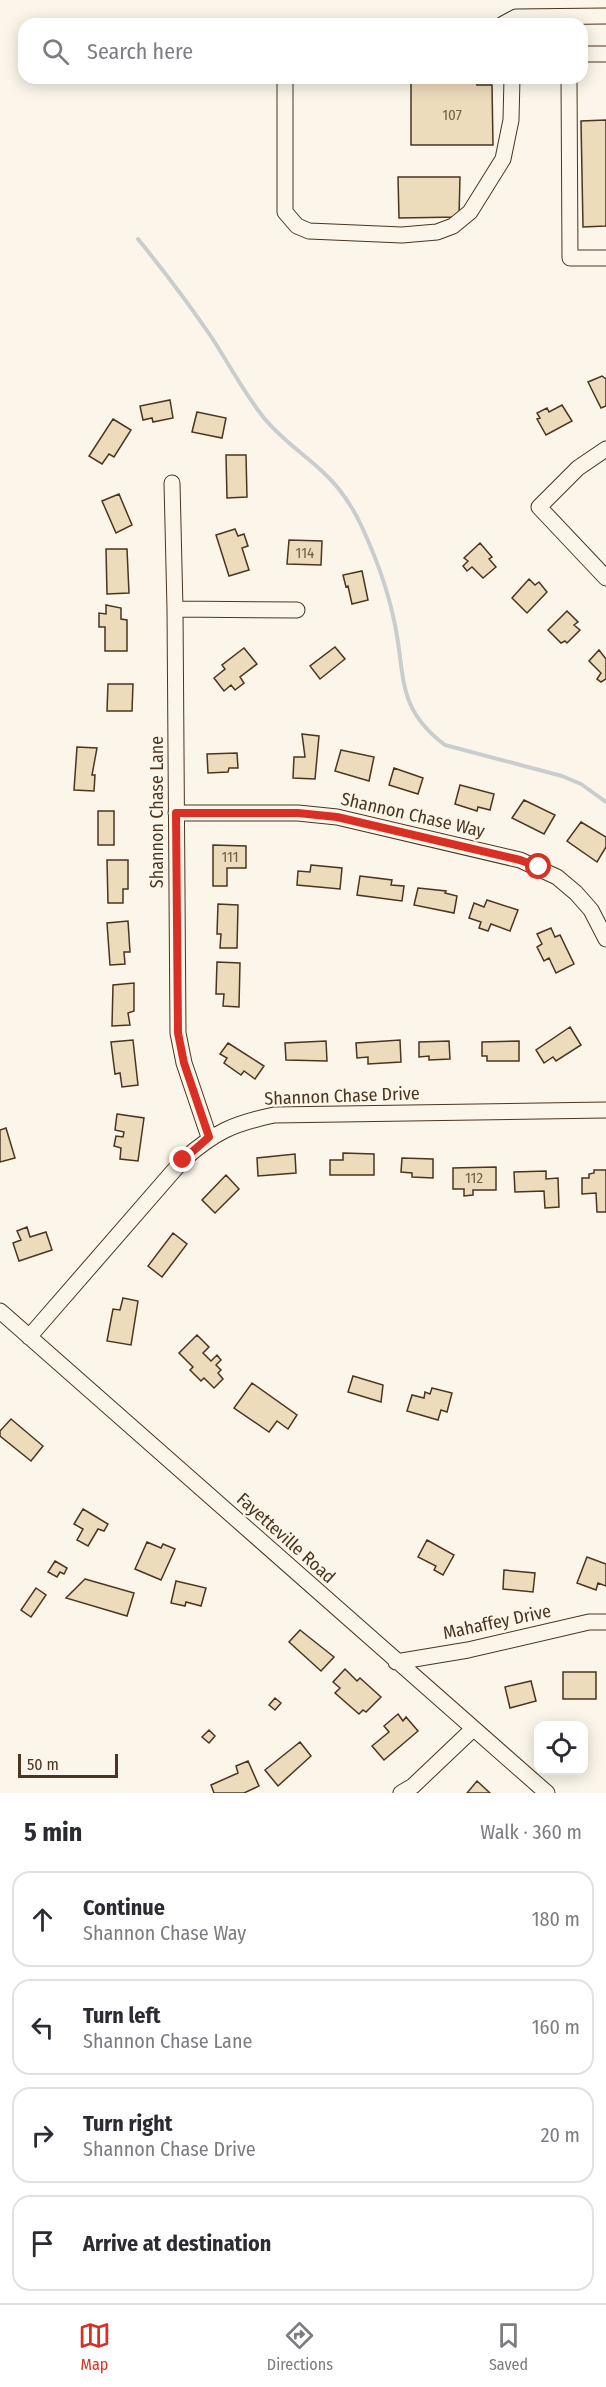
<!DOCTYPE html>
<html lang="en">
<head>
<meta charset="utf-8">
<style>
  :root { --surface:#fff; --page:#f7f7f7; --text:#2b2b33; --muted:#7c7c81; --line:#e1e1e2; --accent:#d93025 }
  body { margin:0; font-family:"Fira Sans Condensed",sans-serif; background:var(--page); color:var(--text) }
  .controls { position:absolute; right:18px; bottom:18px; display:grid; overflow:hidden; border-radius:12px; box-shadow:0 3px 15px #0003 }
  .controls button { width:54px; height:54px; display:grid; place-items:center; padding:0; border:0; border-bottom:2px solid var(--line); background:var(--surface); color:var(--text); font:30px sans-serif }
  .scale { position:absolute; left:18px; bottom:15px; width:100px; box-sizing:border-box; padding-left:6px; border:3px solid #4a3520; border-top:0; font-size:16px; line-height:21px; white-space:nowrap; color:#4a3520; -webkit-text-stroke:4px #fbf6e9; paint-order:stroke }
  .stop { position:absolute; width:18px; height:18px; margin:-14px; border:4px solid #d93025; border-radius:50%; background:#fff }
  .stop.end { background:#d93025; border-color:#fff; box-shadow:0 2px 6px #0008 }
  .list { margin:0; padding:0; list-style:none }
  h2 { display:flex; justify-content:space-between; align-items:center; height:78px; margin:0; padding:0 24px; font-size:26px }
  h2 small { font-size:20px; font-weight:400; color:var(--muted) }
  .list li { display:grid; grid-template-columns:39px 1fr auto; gap:18px; align-items:center; box-sizing:border-box; height:96px; margin:0 12px 12px; padding:0 12px; border:2px solid var(--line); border-radius:18px }
  .list b { display:block; font-size:22px; white-space:nowrap }
  .list p { margin:0; font-size:20px; white-space:nowrap; color:var(--muted) }
  .list em { font-size:20px; font-style:normal; color:var(--muted) }
  .icon { flex:none; width:33px; height:33px; fill:none; stroke:currentColor; stroke-width:2; stroke-linecap:round; stroke-linejoin:round }
  .map { position:relative; flex:none; width:606px; height:1793px; overflow:hidden }
  .search { position:absolute; background:var(--surface); box-shadow:0 3px 15px #0003; left:18px; right:18px; top:18px; height:66px; display:flex; align-items:center; gap:15px; box-sizing:border-box; padding:0 21px; border-radius:18px; color:var(--muted); font-size:22px }
  .sheet { height:510px; background:var(--surface) }
  nav { display:flex; justify-content:space-around; align-items:center; box-sizing:border-box; height:84px; border-top:2px solid var(--line); background:var(--surface); font-size:16px; color:var(--muted) }
  nav a { display:grid; justify-items:center; gap:3px }
  nav .on { color:var(--accent) }
  .map>svg:first-child { display:block }
</style>
</head>
<body>
<div class="map">
<svg width="606" height="1793" viewBox="0 0 606 1793">
  <rect width="100%" height="100%" fill="#fbf6e9"/>
  <g fill="none" stroke-linecap="round" stroke-linejoin="round">
    <path stroke="#c9cecd" stroke-width="4" d="M138 239C164 271 189 304 212 338 229 364 244 393 264 418 282 440 304 454 324 473 340 488 352 506 361 525 375 555 387 587 394 620 406 674 395 708 445 745L562 776 581 784 606 802"/>
  </g>
  <path fill="#ecdcbc" stroke="#4a3520" stroke-width="1.5" d="M411 78H476L477 85H492L493 145H411Z
    M606 120V226L583 227 581 121Z
    M398 177H460L459 217 399 218Z
    M602 376 606 379V406L601 408 588 382Z
    M170 400 173 418 153 422 152 418 143 420 140 406Z
    M562 405 572 421 546 435 537 419 540 418 537 413 547 408 549 412Z
    M197 412 226 418 222 438 192 432Z
    M113 419 131 430 114 457 109 454 102 464 89 456Z
    M226 455H246L247 497 227 498Z
    M119 494 132 525 116 533 102 501Z
    M235 529 238 536 244 534 248 546 242 548 249 570 229 576 216 535Z
    M289 540 322 541 321 565 287 564Z
    M480 543 492 557 489 559 496 567 483 578 472 567 467 571 463 566 468 561 464 558Z
    M106 549H127L129 593 107 594Z
    M362 571 368 600 352 604 348 586 346 587 343 575Z
    M529 579 535 585 539 582 547 592 527 613 512 598Z
    M106 605 121 608V619L127 620V651H105V627H99V613L106 614Z
    M567 611 578 622 574 625 580 630 567 643 565 641 561 643 548 630Z
    M335 647 345 659 320 679 310 666Z
    M244 648 257 664 240 677 244 683 235 690 231 685 224 691 214 678 225 669 222 665Z
    M599 650 606 659V679L601 682 597 679 601 673 589 661Z
    M108 684H133L132 711H107Z
    M302 734 319 736 315 779 293 778 294 757H305Z
    M77 747 97 748 92 775H95L94 791 74 790Z
    M341 750 374 757 369 781 335 771Z
    M237 753 238 768H229L228 772 208 773 207 754Z
    M394 768 423 778 418 794 389 785Z
    M460 785 494 794 490 810 478 807 477 811 455 804Z
    M524 800 555 815 544 834 512 818Z
    M98 811H114V845H98Z
    M581 822 606 837V847L597 862 567 841Z
    M213 845 246 846V868H227V886H213Z
    M107 860H128V889H123V903H108Z
    M311 865 342 868 340 889 297 885 298 871 310 872Z
    M360 876 392 880 391 885 404 886 402 901 357 895Z
    M418 888 446 891 445 893 457 896 454 913 414 905Z
    M487 900 518 910 510 931 491 924 488 931 479 928 481 922 469 918 474 903 484 907Z
    M218 904 238 905 237 948H220L221 934H217Z
    M128 921 130 952H124L125 964 110 965 107 923Z
    M551 928 555 937 560 935 574 964 556 973 549 958 544 961 537 947 542 944 537 934Z
    M217 962 240 963 239 1007 223 1006 224 994H216Z
    M134 983V1011L128 1013 130 1025 112 1026 113 985Z
    M570 1027 581 1045 556 1061 553 1057 544 1063 536 1050Z
    M133 1040 138 1085 122 1087 120 1073 115 1074 111 1042Z
    M400 1040 401 1062 368 1064V1057L357 1058 356 1043Z
    M326 1041 327 1061 286 1060 285 1043Z
    M449 1041 450 1059 429 1060V1056L419 1057V1042Z
    M519 1041V1061H487V1056H482V1042Z
    M228 1043 264 1066 255 1079 244 1071 241 1075 224 1063 227 1058 220 1054Z
    M117 1114 144 1118 138 1161 120 1159 121 1148 114 1146 116 1136 123 1137 124 1132 115 1130Z
    M6 1128 15 1158 0 1162V1130Z
    M343 1153 374 1154V1175H330V1160H343Z
    M295 1154 296 1173 258 1176 257 1158Z
    M402 1158 433 1159V1178L412 1177V1173L401 1172Z
    M496 1167V1190H473V1195L464 1196V1189H453V1168Z
    M594 1170H606V1212H597L596 1193 582 1194V1178H589V1174L594 1173Z
    M546 1171V1179L558 1178 559 1207 545 1208 544 1191 515 1192 514 1172Z
    M226 1175 239 1189 215 1213 202 1200Z
    M27 1227 30 1237 46 1232 52 1250 19 1261 13 1243 21 1240 17 1231Z
    M173 1233 187 1244 162 1277 148 1266Z
    M123 1298 138 1301 131 1345 107 1341 113 1309 120 1310Z
    M197 1335 209 1347 203 1353 211 1361 217 1355 221 1360 216 1365 221 1370 218 1373 223 1379 214 1388 204 1378 201 1381 190 1370 193 1367 179 1353Z
    M353 1376 383 1385 381 1402 348 1392Z
    M252 1383 297 1415 288 1429 277 1421 269 1432 234 1408Z
    M432 1388 452 1393 447 1412 441 1410 438 1420 407 1411 412 1395 424 1398 425 1392 430 1394Z
    M11 1419 43 1446 31 1461 0 1436V1431Z
    M83 1509 108 1524 104 1531 98 1529 88 1546 77 1540 83 1529 74 1524Z
    M427 1540 454 1555 443 1575 434 1570 436 1566 418 1557Z
    M147 1542 161 1548 163 1544 175 1549 161 1580 135 1569Z
    M587 1557 606 1564V1586L598 1583 596 1590 577 1583Z
    M55 1561 67 1568 64 1574 60 1572 57 1577 48 1572Z
    M504 1570 535 1573 533 1592 503 1589Z
    M85 1579 134 1593 127 1616 66 1598Z
    M176 1581 206 1588 201 1606 186 1602 185 1606 171 1603Z
    M36 1588 46 1595 31 1617 21 1610Z
    M300 1630 334 1657 321 1671 289 1642Z
    M345 1669 357 1681 360 1678 381 1697 366 1712 363 1710 359 1714 335 1693 340 1688 333 1682Z
    M563 1672H596V1699H563Z
    M531 1681 536 1701 510 1708 505 1687Z
    M275 1698 281 1703 275 1710 269 1705Z
    M398 1714 403 1721 406 1717 418 1731 384 1760 372 1746 389 1732 384 1726Z
    M209 1730 215 1736 209 1743 202 1737Z
    M300 1742 311 1756 278 1786 265 1770Z
    M248 1761 259 1786 244 1793H214L211 1785 238 1773 236 1766Z
    M477 1781 490 1793H467Z"/>
  <g fill="none" stroke-linecap="round" stroke-linejoin="round">
    <defs>
      <path id="minor" d="M503 24 516 17 606 16
        M582 54H606
        M285 78V212L297 226 309 231 402 235 437 232 453 226 470 212 503 159 511 120 512 78
        M569 78 570 258H606
        M606 449 578 468 539 507 606 578
        M172 483 175 609 178 1033 184 1063 209 1137
        M175 609 297 610
        M176 813H298L337 817 520 860 557 877 576 893 591 910 606 939
        M0 1311 547 1793
        M29 1337 183 1160C215 1132 232 1124 274 1115L606 1110
        M396 1662 468 1650 589 1622H606
        M401 1793 413 1786 473 1729"/>
    </defs>
    <use href="#minor" stroke="#4a3520" stroke-width="17"/>
    <use href="#minor" stroke="#fbf6e9" stroke-width="15"/>
  </g>
  <g fill="none" stroke-linecap="round" stroke-linejoin="round">
    <path stroke="#d93025" stroke-width="8" d="M183 1160 209 1137 184 1063 178 1033 176 813H298L337 817 520 860 539 867"/>
  </g>
  <g text-anchor="middle" stroke-width="4.5" stroke-linejoin="round" paint-order="stroke">
    <g font-size="15" fill="#725f47">
      <text x="452" y="120">107</text>
      <text x="305" y="558">114</text>
      <text x="230" y="862">111</text>
      <text x="474" y="1183">112</text>
    </g>
    <g font-size="18" fill="#4a3520" stroke="#fbf6e9">
      <text transform="translate(157 812) rotate(-90)" y="6">Shannon Chase Lane</text>
      <text transform="translate(413 815) rotate(13)" y="6">Shannon Chase Way</text>
      <text transform="translate(342 1096) rotate(-2)" y="6">Shannon Chase Drive</text>
      <text transform="translate(286 1538) rotate(42)" y="6">Fayetteville Road</text>
      <text transform="translate(497 1622) rotate(-12)" y="6">Mahaffey Drive</text>
    </g>
  </g>
</svg>
<div class="controls">
<button><svg class="icon" aria-label="locate" viewBox="0 0 24 24"><circle cx="12" cy="12" r="6"/><path d="M12 2v4M12 18v4M2 12h4M18 12h4"/></svg></button>
</div>
<div class="scale">50 m</div>
<div class="stop" style="left:539px;top:867px"></div>
<div class="stop end" style="left:183px;top:1160px"></div>
<div class="search"><svg class="icon" aria-label="search" viewBox="0 0 24 24"><circle cx="10" cy="10" r="6"/><path d="M15 15l6 6"/></svg>Search here</div>
</div>
<section class="sheet">
<h2>5 min<small>Walk · 360 m</small></h2>
<ul class="list">
<li><svg class="icon" aria-label="ahead" viewBox="0 0 24 24"><path d="M12 20V5M6 11l6-6 6 6"/></svg><div><b>Continue</b><p>Shannon Chase Way</p></div><em>180 m</em></li>
<li><svg class="icon" aria-label="left" viewBox="0 0 24 24"><path d="M17 20v-9H6M10 6l-5 5 5 5"/></svg><div><b>Turn left</b><p>Shannon Chase Lane</p></div><em>160 m</em></li>
<li><svg class="icon" aria-label="right" viewBox="0 0 24 24"><path d="M7 20v-9h11M14 6l5 5-5 5"/></svg><div><b>Turn right</b><p>Shannon Chase Drive</p></div><em>20 m</em></li>
<li><svg class="icon" aria-label="arrive" viewBox="0 0 24 24"><path d="M6 21V4h12l-3 4 3 4H6"/></svg><div><b>Arrive at destination</b></div></li>
</ul>
</section>
<nav>
<a class="on"><svg class="icon" aria-label="map" viewBox="0 0 24 24"><path d="M3 6l6-2 6 2 6-2v14l-6 2-6-2-6 2zM9 4v14M15 6v14"/></svg>Map</a>
<a><svg class="icon" aria-label="directions" viewBox="0 0 24 24"><path d="M12 3l9 9-9 9-9-9zM9 14v-3h6M13 9l2 2-2 2"/></svg>Directions</a>
<a><svg class="icon" aria-label="saved" viewBox="0 0 24 24"><path d="M7 4h10v16l-5-4-5 4z"/></svg>Saved</a>
</nav>
</body>
</html>
